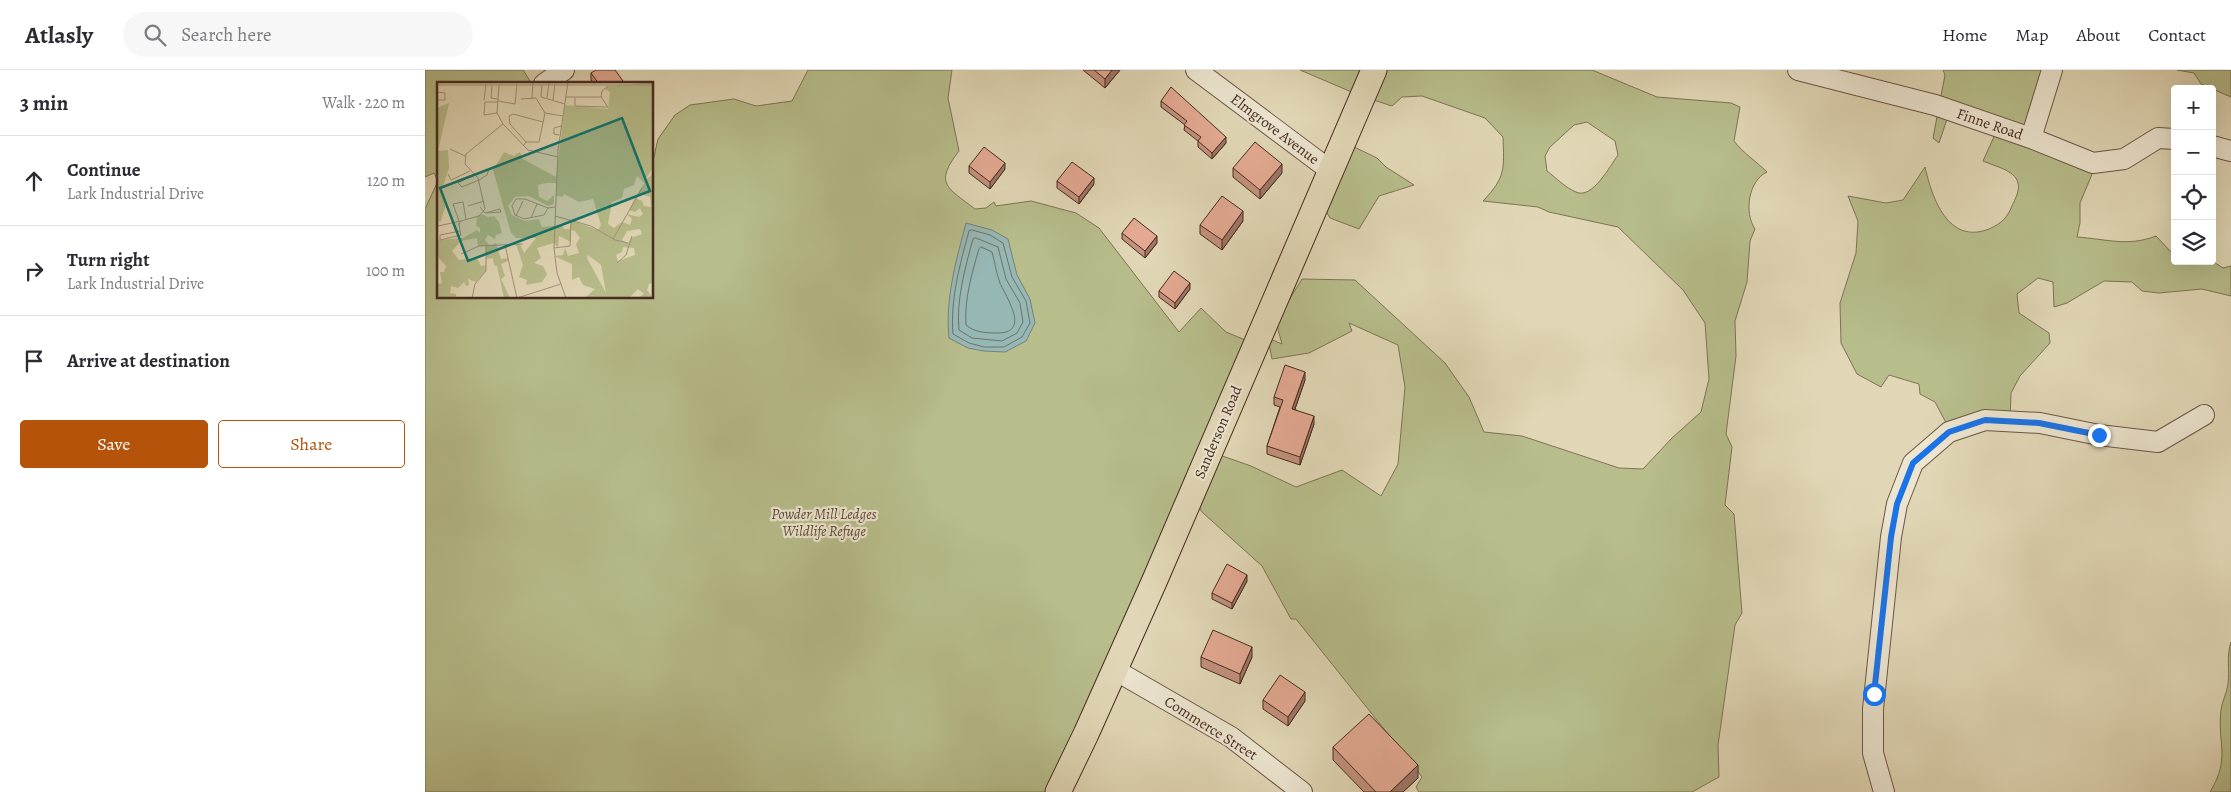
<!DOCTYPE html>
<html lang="en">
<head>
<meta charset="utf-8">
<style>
  :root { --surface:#fff; --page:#f7f7f7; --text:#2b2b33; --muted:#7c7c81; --line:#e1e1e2; --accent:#b45309 }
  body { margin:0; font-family:Alegreya,serif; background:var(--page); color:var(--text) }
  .controls { position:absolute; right:15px; top:15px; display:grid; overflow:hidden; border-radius:5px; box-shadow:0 5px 20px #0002 }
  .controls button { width:45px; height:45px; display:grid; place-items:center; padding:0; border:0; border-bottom:1px solid var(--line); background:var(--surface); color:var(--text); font:25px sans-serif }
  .stop { position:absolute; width:15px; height:15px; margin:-11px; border:4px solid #1a73e8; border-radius:50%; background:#fff }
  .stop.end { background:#1a73e8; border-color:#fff; box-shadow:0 1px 5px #0008 }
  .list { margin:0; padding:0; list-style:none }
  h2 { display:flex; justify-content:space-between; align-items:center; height:65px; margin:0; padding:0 20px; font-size:21px }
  h2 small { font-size:16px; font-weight:400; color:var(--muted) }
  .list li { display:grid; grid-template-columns:32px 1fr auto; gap:15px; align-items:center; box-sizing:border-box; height:90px; padding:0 20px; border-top:1px solid var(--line) }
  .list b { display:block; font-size:19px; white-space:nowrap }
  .list p { margin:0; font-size:16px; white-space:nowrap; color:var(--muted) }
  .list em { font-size:16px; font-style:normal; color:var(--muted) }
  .actions { display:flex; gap:10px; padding:15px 20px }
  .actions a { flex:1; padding:11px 0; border:1px solid var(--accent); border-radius:5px; text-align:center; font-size:18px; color:var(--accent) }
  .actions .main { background:var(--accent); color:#fff }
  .icon { flex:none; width:28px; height:28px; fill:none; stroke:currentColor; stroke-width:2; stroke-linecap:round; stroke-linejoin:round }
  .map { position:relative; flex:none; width:1806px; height:722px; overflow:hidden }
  header { display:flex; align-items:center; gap:30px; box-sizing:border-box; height:70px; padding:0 25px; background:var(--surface); border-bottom:1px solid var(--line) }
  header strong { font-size:24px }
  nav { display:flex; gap:28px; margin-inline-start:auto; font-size:18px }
  .search { width:350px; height:45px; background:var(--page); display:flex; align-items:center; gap:12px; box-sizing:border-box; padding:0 18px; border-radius:28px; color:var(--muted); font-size:19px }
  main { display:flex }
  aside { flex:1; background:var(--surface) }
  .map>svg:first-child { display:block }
</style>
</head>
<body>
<header>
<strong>Atlasly</strong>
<div class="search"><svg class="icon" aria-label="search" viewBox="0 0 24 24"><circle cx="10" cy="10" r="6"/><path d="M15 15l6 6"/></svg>Search here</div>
<nav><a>Home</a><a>Map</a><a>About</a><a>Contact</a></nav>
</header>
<main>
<aside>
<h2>3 min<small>Walk · 220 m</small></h2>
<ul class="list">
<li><svg class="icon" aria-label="ahead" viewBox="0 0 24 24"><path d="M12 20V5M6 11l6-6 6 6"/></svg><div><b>Continue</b><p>Lark Industrial Drive</p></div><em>120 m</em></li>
<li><svg class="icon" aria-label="right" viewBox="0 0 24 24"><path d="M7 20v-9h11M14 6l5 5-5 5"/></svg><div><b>Turn right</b><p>Lark Industrial Drive</p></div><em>100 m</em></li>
<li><svg class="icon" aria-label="arrive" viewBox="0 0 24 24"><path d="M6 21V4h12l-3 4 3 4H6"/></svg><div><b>Arrive at destination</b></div></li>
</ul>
<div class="actions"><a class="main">Save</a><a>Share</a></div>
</aside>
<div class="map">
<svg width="1806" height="722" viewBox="0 0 1806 722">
  <rect width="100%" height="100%" fill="#e1d7b6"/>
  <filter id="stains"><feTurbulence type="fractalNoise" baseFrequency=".004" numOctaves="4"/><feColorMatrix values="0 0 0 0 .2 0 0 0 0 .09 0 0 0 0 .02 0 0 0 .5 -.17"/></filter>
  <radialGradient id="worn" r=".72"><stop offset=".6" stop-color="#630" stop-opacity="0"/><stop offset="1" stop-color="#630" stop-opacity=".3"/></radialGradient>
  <path fill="#b7bd8b" stroke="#7e7456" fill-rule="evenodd" d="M0 0H98L107 14H14V228H228V91L233 69 250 45 265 35 309 29 331 36 367 31 383 0H527L523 28 534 81C508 114 523 118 550 139L561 138 569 132 571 136 606 131 651 143 674 158 754 262 776 238 801 262 830 274 786 382 826 396 871 417 917 400 956 426 973 394 980 317 973 275 924 253 927 261 884 283 847 289 843 268 857 274 847 237 864 230 877 209 930 210 1020 293 1044 327 1059 362 1097 366 1194 398 1218 399 1247 368 1276 342 1284 309 1280 253 1258 220 1193 157 1124 142 1113 137 1058 131C1081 107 1079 99 1078 67L1060 48 997 26 977 27 967 36 936 26 875 0H1167L1232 27 1306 33 1315 37 1309 71C1318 83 1331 91 1342 102 1323 111 1319 143 1330 159L1325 171 1322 212 1310 251 1311 286 1301 364 1307 377 1300 435 1309 444 1317 543 1310 555 1293 675 1294 707 1267 722H994L991 717 997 707 991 699 871 549H866L837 496 777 442 767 426 633 722H0V139L13 111 9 103 0 107ZM1162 52 1190 71 1193 85C1185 96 1167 130 1151 122 1141 118 1131 108 1122 101L1120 86 1125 77 1149 55Z
    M1518 0H1628L1605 68 1670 97 1655 133V153L1652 167C1681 169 1703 177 1731 166L1747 183H1750V191H1787L1798 198 1806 196V226L1777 219 1734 223 1717 221 1707 212 1679 211 1642 233 1629 237 1628 212 1613 208 1592 224 1594 243 1624 263 1625 273 1595 306 1586 323 1585 351 1526 362 1510 332 1495 324 1494 314 1464 305 1456 317 1432 304 1416 273 1415 233 1431 183 1433 151 1423 126 1461 133 1478 130 1500 97C1507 128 1523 175 1564 159 1577 153 1582 148 1587 136 1590 129 1595 121 1593 113 1590 100 1569 96 1558 91L1572 60 1524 43 1514 73 1508 68 1520 5Z
    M1752 0H1806V27L1776 14 1769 3Z
    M921 73 952 88 961 97 989 115 954 126 934 159 905 148 894 129Z
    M1806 572V722H1785C1806 688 1792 674 1796 640 1797 631 1802 623 1803 614 1805 600 1801 587 1806 572Z"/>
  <path fill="#96b8b5" stroke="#768079" d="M541 153 567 160 583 169 592 205 605 229 610 253 601 271 580 282 559 281 543 278 524 268C520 229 531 191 541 153Z"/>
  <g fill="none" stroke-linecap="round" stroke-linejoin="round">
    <path stroke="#6e726a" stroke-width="1" d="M547 160 565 165 578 173 587 207 601 231 605 253 597 267 579 277H559L544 273 528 264C525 230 535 194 544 161Z
      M551 168 573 177 581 209 595 233 598 252 592 263 577 271 547 268 534 260C531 231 540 198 548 169Z
      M556 177 567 182C570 192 571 203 575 213 581 227 607 264 571 263 560 263 549 262 541 255 539 231 547 202 554 179Z"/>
    <defs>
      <path id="minor" d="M771 0 906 101
        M1373 0 1510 35 1606 68 1668 93 1699 89 1733 68 1750 69
        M119 14 139 0
        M1606 68 1627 0
        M1787 76 1806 81
        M690 600 806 667 877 722
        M1459 722 1448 683V639L1466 467 1472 434 1488 393 1524 362 1560 350 1615 353 1674 365 1733 372 1779 345"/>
      <path id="major" d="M633 722 661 664 729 512 949 0"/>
    </defs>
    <use href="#minor" stroke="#6d5646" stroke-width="22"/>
    <use href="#major" stroke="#462b20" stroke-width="27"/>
    <use href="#minor" stroke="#ece5d0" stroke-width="20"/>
    <use href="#major" stroke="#e1d7b6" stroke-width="25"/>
  </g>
  <path fill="#c3917e" stroke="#462b20" d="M658 0H695L680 18Z
    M166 3 198 14H169L166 10Z
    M736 31 801 73 787 89 773 77V71L759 60 760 55 736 37Z
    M544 96 580 99 565 119 544 103Z
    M808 98 857 103 835 129 808 107Z
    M632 111 669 114 654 134 632 118Z
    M818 151 797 180 775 164V155Z
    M697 163 732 173 720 188 697 169Z
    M765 219 750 239 734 227V221Z
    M880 310 870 339 889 354 875 395 842 384V376L855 337 849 335V327Z
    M822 511 807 539 787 529V523Z
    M776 587H827L815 614 776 597Z
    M838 630 880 631 863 656 838 639Z
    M908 677 993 708 978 722H939L908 690Z"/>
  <path fill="#9f7666" stroke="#462b20" d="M687 0H695L680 18V9Z
    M801 67V73L787 89V83Z
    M580 93V99L565 119V112Z
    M857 94V103L835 129V120Z
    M669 108V114L654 134V127Z
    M818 141V151L797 180V170Z
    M732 166V173L720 188V181Z
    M765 213V219L750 239V233Z
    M880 302V310L867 347V339Z
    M889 346V354L875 395V387Z
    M822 505V511L807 539V533Z
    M827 577V587L815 614V604Z
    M880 622V631L863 656V647Z
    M993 695V708L978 722H965Z"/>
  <path fill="#e3a992" stroke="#462b20" d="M171 0H190L198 11 194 14H174L166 3Z
    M669 0H687L680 9Z
    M746 17 801 67 787 83 773 71 776 67 759 55 762 51 736 31Z
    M830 72 857 94 835 120 808 98Z
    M559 77 580 93 565 112 544 96Z
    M647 92 669 108 654 127 632 111Z
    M797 126 818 141 797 170 775 155Z
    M709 148 732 166 720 181 697 163Z
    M749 201 765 213 750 233 734 221Z
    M860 295 880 302 867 339 889 346 875 387 842 376 858 330 849 327Z
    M802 494 822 505 807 533 787 523Z
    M788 560 827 577 815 604 776 587Z
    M855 605 880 622 863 647 838 630Z
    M944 644 993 695 965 722H951L908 677Z"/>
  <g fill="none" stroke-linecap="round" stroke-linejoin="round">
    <path stroke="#1a73e8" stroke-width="6" d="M1449 624 1466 467 1472 434 1488 393 1524 362 1560 350 1614 353 1674 365"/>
  </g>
  <g text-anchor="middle" stroke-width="4.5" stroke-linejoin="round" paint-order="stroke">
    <g font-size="15" fill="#462b20" stroke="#ece5d0">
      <text transform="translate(1565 54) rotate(19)" y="5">Finne Road</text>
      <text transform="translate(850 59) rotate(37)" y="5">Elmgrove Avenue</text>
      <text transform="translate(793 362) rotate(-67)" y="5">Sanderson Road</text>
      <text transform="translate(786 658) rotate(32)" y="5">Commerce Street</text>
    </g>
    <g font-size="15" font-style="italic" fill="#5d4835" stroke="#ece5d0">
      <text x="399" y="449">Powder Mill Ledges<tspan x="399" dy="17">Wildlife Refuge</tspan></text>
    </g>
  </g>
  <g transform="translate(12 12)">
    <rect width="216" height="216" fill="#e1d7b6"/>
    <path d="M216 0V86L208 98 216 92V201L212 202 210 208 216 216H201L207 212 201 207 192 216H148L158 207 146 203 142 195 135 198V182L117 174 126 173 128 166 131 174 142 171 139 162 143 156 138 149 134 148V160L122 154 121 166 117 161 100 166 104 176 97 181 106 184 110 192 105 200 89 203 90 198 82 195 86 183 79 162H83L87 171 99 156H79L74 151 56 88 67 70 77 74 83 70 86 77 119 95 128 23 171 27 173 10 168 7 170 4ZM200 94 207 101 201 111 213 115 214 125 207 124 205 119 198 116 192 128 198 130 203 126 206 132 202 135 190 132 195 137 193 143 185 140 177 146 171 142 175 120 185 116 187 107 197 103ZM109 101H119V114L126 115 127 112 142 120 156 117 164 143 161 148 134 138 133 147H127L125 143 105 145 102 137 87 139 75 133 71 124 78 115 92 114 111 124 117 122V113L110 119 102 115 101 103ZM203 147 205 152 194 156 191 161 185 158 190 149ZM186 165 197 166 198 173 181 179 179 173 185 170ZM151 173 164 183 169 211 150 176ZM12 21 1 69 11 68 12 86 5 107 9 122 4 139 0 140V26ZM45 132 51 135 57 134 62 140 65 151 59 153 58 157 51 153 48 158 53 164 59 161 64 177 71 176V179L64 182 68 194 64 197 73 216H67L60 184 57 183 56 176 49 177V164H41L40 156 24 159 15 169 22 178 40 176 44 184 49 183V189L39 200 31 197 32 203 29 204 27 200 21 206 14 204 13 211 19 212V216H0V202L5 201 3 190H7L9 184 0 174V158L26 156 40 148 43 151V146L39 144 40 135Z" fill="#b7bd8b" fill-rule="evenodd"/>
    <path fill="none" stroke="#a3927a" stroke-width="1" d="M0 3H217M55 3 54 16 61 17M62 3 60 31 66 42 91 68 121 75M105 3 104 15 128 22M0 10 8 11V18H0M129 15H164L165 9 171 4M95 16 96 1M110 16 112 1M138 16V24L171 25 164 15M84 17 99 16 108 31 102 60H89L86 64M47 18 49 2M116 18 118 2M61 19 78 22 80 2M60 31 47 33 48 20H61M108 31 126 34M122 53 117 52V46L124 44M89 60 73 42 72 34 76 32 106 40M13 67 28 74M11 92 14 98 33 89M37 92 21 101 25 105 42 98M42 98 50 93 52 87M31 124 47 119M43 125 48 131 63 127 64 130 50 131M111 126 107 133 87 137 78 133 75 124 79 117H88L111 126 118 125M79 134 86 119M118 134 154 144 178 158 191 161M94 136 100 122M22 139 16 122 26 120 29 137M22 141 23 149 3 153V158L24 153 23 149M21 143 24 139 42 134 48 127 41 96 28 82 29 72 66 42M1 144 24 139M176 157 205 106M68 163 80 216M117 166 133 164 134 138M24 172 42 164 86 162M180 181 189 173 195 154M35 216 38 202 49 189V164M80 216 124 202M129 216 120 191 117 166 121 68 131 0"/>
    <path fill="#0f766e" fill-opacity="0.15" stroke="#0f766e" stroke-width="2.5" d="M185 36 213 109 31 179 3 106Z"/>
    <rect width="216" height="216" fill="none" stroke="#462b20" stroke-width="2.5"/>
  </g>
  <rect width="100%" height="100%" filter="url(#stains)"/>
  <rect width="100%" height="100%" fill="url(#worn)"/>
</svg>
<div class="controls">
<button>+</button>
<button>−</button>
<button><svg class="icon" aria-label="locate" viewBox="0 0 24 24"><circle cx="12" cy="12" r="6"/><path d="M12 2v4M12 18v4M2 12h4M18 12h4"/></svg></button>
<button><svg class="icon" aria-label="layers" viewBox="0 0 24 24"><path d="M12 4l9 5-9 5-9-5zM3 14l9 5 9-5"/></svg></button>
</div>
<div class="stop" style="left:1449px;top:624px"></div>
<div class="stop end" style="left:1674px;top:365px"></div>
</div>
</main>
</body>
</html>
